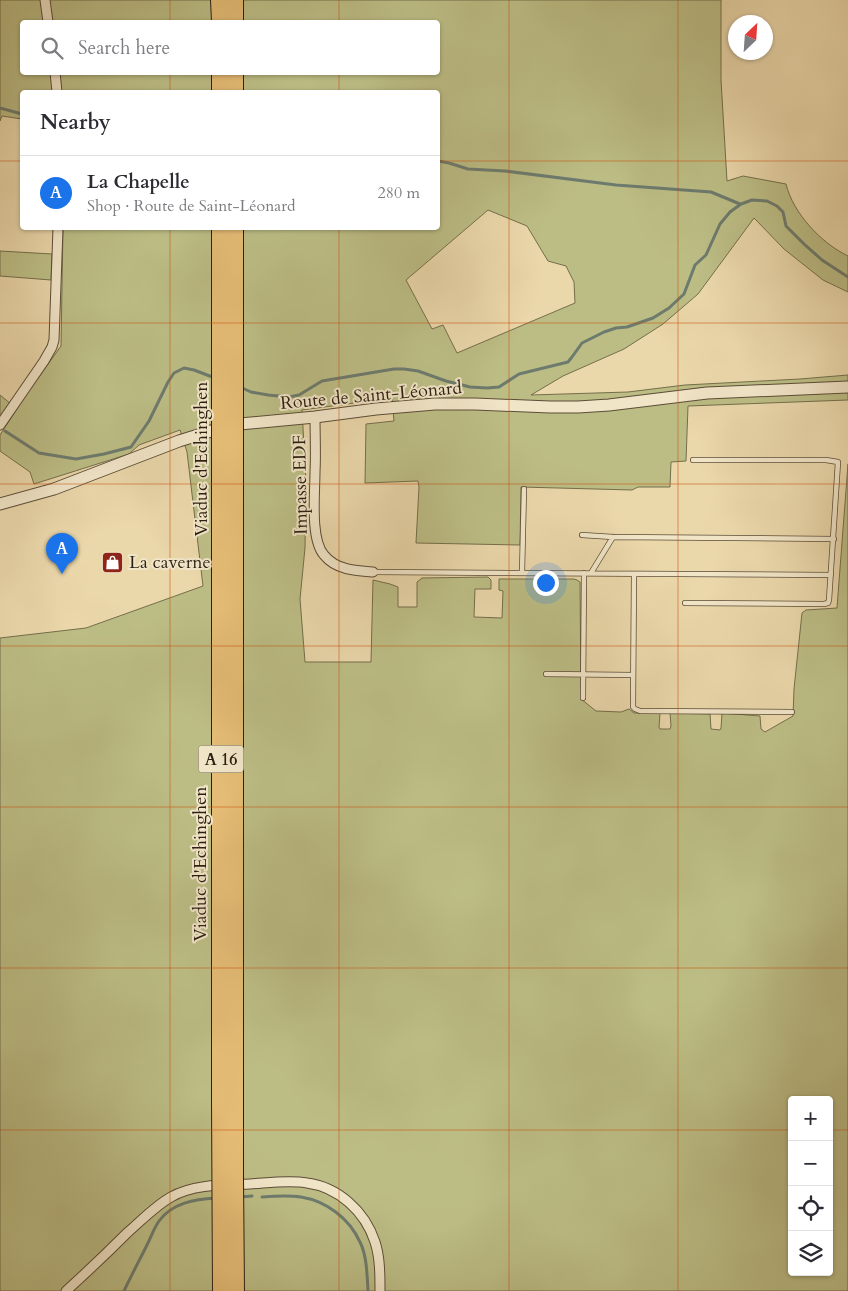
<!DOCTYPE html>
<html lang="en">
<head>
<meta charset="utf-8">
<style>
  :root { --surface:#fff; --page:#f2f2f3; --text:#2b2b33; --muted:#7c7c81; --line:#e1e1e2; --accent:#1a73e8 }
  body { margin:0; font-family:Cardo,serif; background:var(--page); color:var(--text) }
  .controls { position:absolute; right:15px; bottom:15px; display:grid; overflow:hidden; border-radius:5px; box-shadow:0 1px 4px #0004 }
  .controls button { width:45px; height:45px; display:grid; place-items:center; padding:0; border:0; border-bottom:1px solid var(--line); background:var(--surface); color:var(--text); font:25px sans-serif }
  .compass { position:absolute; left:728px; top:15px; width:45px; height:45px; border-radius:50%; background:var(--surface); box-shadow:0 1px 4px #0004; rotate:25deg }
  .you { position:absolute; left:545px; top:582px; width:18px; height:18px; margin:-12px; border:4px solid #fff; border-radius:50%; background:#1a73e8; box-shadow:0 0 0 8px #1a73e833 }
  .badge { display:grid; place-items:center; width:32px; height:32px; border-radius:50%; background:var(--accent); color:#fff; font-size:16px; font-weight:700 }
  .pin { position:absolute; translate:-50% -41px; filter:drop-shadow(0 1px 2px #0008) }
  .pin::after { content:''; position:absolute; top:26px; width:18px; height:15px; background:inherit; clip-path:polygon(0 0,100% 0,50% 100%) }
  .list { margin:0; padding:0; list-style:none }
  h2 { display:flex; justify-content:space-between; align-items:center; height:65px; margin:0; padding:0 20px; font-size:21px }
  h2 small { font-size:16px; font-weight:400; color:var(--muted) }
  .list li { display:grid; grid-template-columns:32px 1fr auto; gap:15px; align-items:center; box-sizing:border-box; height:75px; padding:0 20px; border-top:1px solid var(--line) }
  .list b { display:block; font-size:19px; white-space:nowrap }
  .list p { margin:0; font-size:16px; white-space:nowrap; color:var(--muted) }
  .list em { font-size:16px; font-style:normal; color:var(--muted) }
  .icon { flex:none; width:28px; height:28px; fill:none; stroke:currentColor; stroke-width:2; stroke-linecap:round; stroke-linejoin:round }
  .map { position:relative; flex:none; width:848px; height:1291px; overflow:hidden }
  .search { position:absolute; background:var(--surface); box-shadow:0 1px 4px #0004; left:20px; top:20px; width:420px; height:55px; display:flex; align-items:center; gap:12px; box-sizing:border-box; padding:0 18px; border-radius:5px; color:var(--muted); font-size:19px }
  .panel { position:absolute; background:var(--surface); box-shadow:0 1px 4px #0004; left:20px; top:90px; width:420px; height:140px; border-radius:5px }
  .map>svg:first-child { display:block }
</style>
</head>
<body>
<div class="map">
<svg width="848" height="1291" viewBox="0 0 848 1291">
  <rect width="100%" height="100%" fill="#ead7aa"/>
  <filter id="stains"><feTurbulence type="fractalNoise" baseFrequency=".004" numOctaves="4"/><feColorMatrix values="0 0 0 0 .2 0 0 0 0 .09 0 0 0 0 .02 0 0 0 .5 -.17"/></filter>
  <radialGradient id="worn" r=".72"><stop offset=".6" stop-color="#630" stop-opacity="0"/><stop offset="1" stop-color="#630" stop-opacity=".3"/></radialGradient>
  <path fill="#bcbd85" stroke="#746e4b" fill-rule="evenodd" d="M0 0H721V80L727 181 743 176 786 184C793 213 821 243 848 256V292L823 280 784 249 754 218 698 294 663 324 624 349 563 376 531 395 628 392 685 385 800 379 848 375V400L688 406 686 461 671 462 670 487H638L632 490 521 487 520 545 416 543 419 487 418 481 365 483 366 424 394 421 392 398 302 410 306 482 305 548 300 599 305 662H371L373 580 390 584 398 587V607H417V582L422 578 488 577 491 580V589H475L474 617 502 618 503 591 499 590V579H574L577 580 580 582 581 699 596 711 621 712 629 709 634 713H660L659 727 660 729H670L671 726 670 713 710 714 711 729 720 730 721 728 722 713 760 716 761 729 765 732 793 716 794 689 802 613 806 610 837 608 848 464V1291H0V638L86 628 203 586 187 452 180 430 139 445 129 454 34 484 30 472 0 451V435L26 395 61 346 63 228H438V92H22V119L2 116 0 121ZM22 22H438V72H22ZM488 210 527 226 548 261 566 266 574 282 575 303 457 353 443 325 432 329 406 280ZM792 1100H829V1272H792Z
    M0 251 52 254 51 280 0 276Z
    M0 395 11 404 0 421Z"/>
  <g fill="none" stroke-linecap="round" stroke-linejoin="round">
    <path stroke="#6d7b6e" stroke-width="3" d="M0 108 22 114
      M438 161 449 163 468 169 505 171 616 185 711 192 740 204
      M240 387 251 392 268 395 289 397 299 395 322 381 394 369H404L418 371 446 381 470 387 487 388 499 387 519 374 568 362 572 357 582 343 604 332 616 328 627 327 653 318 669 308 684 294 695 265 706 255 720 224 730 212 741 204 752 200 767 201 777 206 783 212 786 226 804 244 822 260 848 277
      M5 431 39 453 76 459 104 454 131 447 149 421 168 382 174 373 184 368 194 370 215 378
      M240 1197 252 1196
      M262 1197C275 1196 288 1195 301 1197 326 1201 349 1218 360 1242 367 1256 367 1275 368 1291
      M124 1291C131 1276 139 1261 147 1245 151 1237 154 1228 159 1221 172 1203 195 1199 216 1198"/>
    <defs>
      <path id="service" d="M582 535 613 537 834 539
        M373 572 831 575
        M522 573 524 489
        M591 573 613 537
        M634 574 633 707 635 709 640 711 792 712
        M685 603 824 604 828 603 829 600 838 462 826 460H693
        M546 674 633 675
        M583 698 584 573"/>
      <path id="minor" d="M45 0 48 22
        M55 72 57 92
        M315 417C315 435 316 454 315 472 315 493 310 539 324 555 336 570 356 571 373 572
        M0 425 44 361 52 347 54 340 58 228
        M66 1291C87 1272 107 1253 127 1233 141 1221 155 1206 171 1197 194 1184 224 1185 250 1184 268 1183 288 1180 307 1183 338 1187 365 1211 375 1242 380 1257 380 1275 380 1291"/>
      <path id="tertiary" d="M0 504 54 489 179 441 224 427 240 424 315 417 376 409 435 404H475L550 407H578L609 405 707 393 848 387"/>
      <path id="motorway" d="M219 0 220 22
        M235 0V22
        M220 72V92
        M235 72V92"/>
    </defs>
    <use href="#service" stroke="#5c4d37" stroke-width="6"/>
    <use href="#minor" stroke="#5c4d37" stroke-width="11"/>
    <use href="#tertiary" stroke="#5c4d37" stroke-width="13"/>
    <use href="#motorway" stroke="#2c1f11" stroke-width="18"/>
    <use href="#service" stroke="#f1e5c8" stroke-width="4.5"/>
    <use href="#minor" stroke="#f1e5c8" stroke-width="9"/>
    <use href="#tertiary" stroke="#f1e5c8" stroke-width="11"/>
    <use href="#motorway" stroke="#e5bc75" stroke-width="16"/>
    <defs>
      <path id="motorway-bridge" d="M220 228V1102L221 1291
        M235 228V1179L236 1291"/>
    </defs>
    <use href="#motorway-bridge" stroke="#2c1f11" stroke-width="18" stroke-linecap="butt"/>
    <use href="#motorway-bridge" stroke="#e5bc75" stroke-width="16"/>
  </g>
  <path fill="none" stroke="#cc500d" stroke-width="1" stroke-opacity="0.55" d="M170 0V22M339 0V22M509 0V1291M678 0V1291M170 72V92M339 72V92M0 161H22M438 161H848M170 228V1291M339 228V1291M0 323H848M0 484H848M0 646H848M0 807H848M0 968H848M0 1130H792M829 1130H848"/>
  <defs>
    <symbol id="shop-square" viewBox="-11 -11 22 22"><rect x="-9" y="-9" width="18" height="18" rx="4" fill="#8f2418" stroke="#f1e5c8"/><path d="M-5-2.5h2.3a2.7 3.5 0 0 1 5.4 0H5L5.5 6h-11ZM-1.5-2.5h3a1.5 2.3 0 0 0-3 0Z" fill="#fff"/></symbol>
  </defs>
  <g fill-rule="evenodd">
    <use href="#shop-square" x="100" y="550" width="25" height="25"/>
  </g>
  <g text-anchor="middle" stroke-width="4" stroke-linejoin="round" paint-order="stroke">
    <rect fill="#f1e5c8" stroke="#675a48" stroke-width="1" x="198.5" y="745.5" width="45" height="27" rx="4"/>
    <g font-size="16" font-weight="bold" fill="#2c1f11">
      <text x="221" y="765">A 16</text>
    </g>
    <g font-size="18" fill="#2c1f11" stroke="#f1e5c8">
      <text transform="translate(371 395) rotate(-5)" y="6">Route de Saint-Léonard</text>
      <text transform="translate(201 459) rotate(-90)" y="6">Viaduc d'Echinghen</text>
      <text transform="translate(300 485) rotate(-91)" y="6">Impasse EDF</text>
      <text transform="translate(200 864) rotate(-90)" y="6">Viaduc d'Echinghen</text>
    </g>
    <g font-size="18" fill="#2c1f11" stroke="#f1e5c8" text-anchor="start">
      <text x="129" y="568">La caverne</text>
    </g>
  </g>
  <rect width="100%" height="100%" filter="url(#stains)"/>
  <rect width="100%" height="100%" fill="url(#worn)"/>
</svg>
<div class="controls">
<button>+</button>
<button>−</button>
<button><svg class="icon" aria-label="locate" viewBox="0 0 24 24"><circle cx="12" cy="12" r="6"/><path d="M12 2v4M12 18v4M2 12h4M18 12h4"/></svg></button>
<button><svg class="icon" aria-label="layers" viewBox="0 0 24 24"><path d="M12 4l9 5-9 5-9-5zM3 14l9 5 9-5"/></svg></button>
</div>
<svg class="compass" viewBox="-18 -18 36 36"><path d="M0-13l5 13h-10z" fill="#e53935"/><path d="M0 13l5-13h-10z" fill="#7c7c81"/></svg>
<div class="you"></div>
<div class="pin badge" style="left:62px;top:574px">A</div>
<div class="search"><svg class="icon" aria-label="search" viewBox="0 0 24 24"><circle cx="10" cy="10" r="6"/><path d="M15 15l6 6"/></svg>Search here</div>
<section class="panel">
<h2>Nearby<small></small></h2>
<ul class="list">
<li><span class="badge">A</span><div><b>La Chapelle</b><p>Shop · Route de Saint-Léonard</p></div><em>280 m</em></li>
</ul>
</section>
</div>
</body>
</html>
